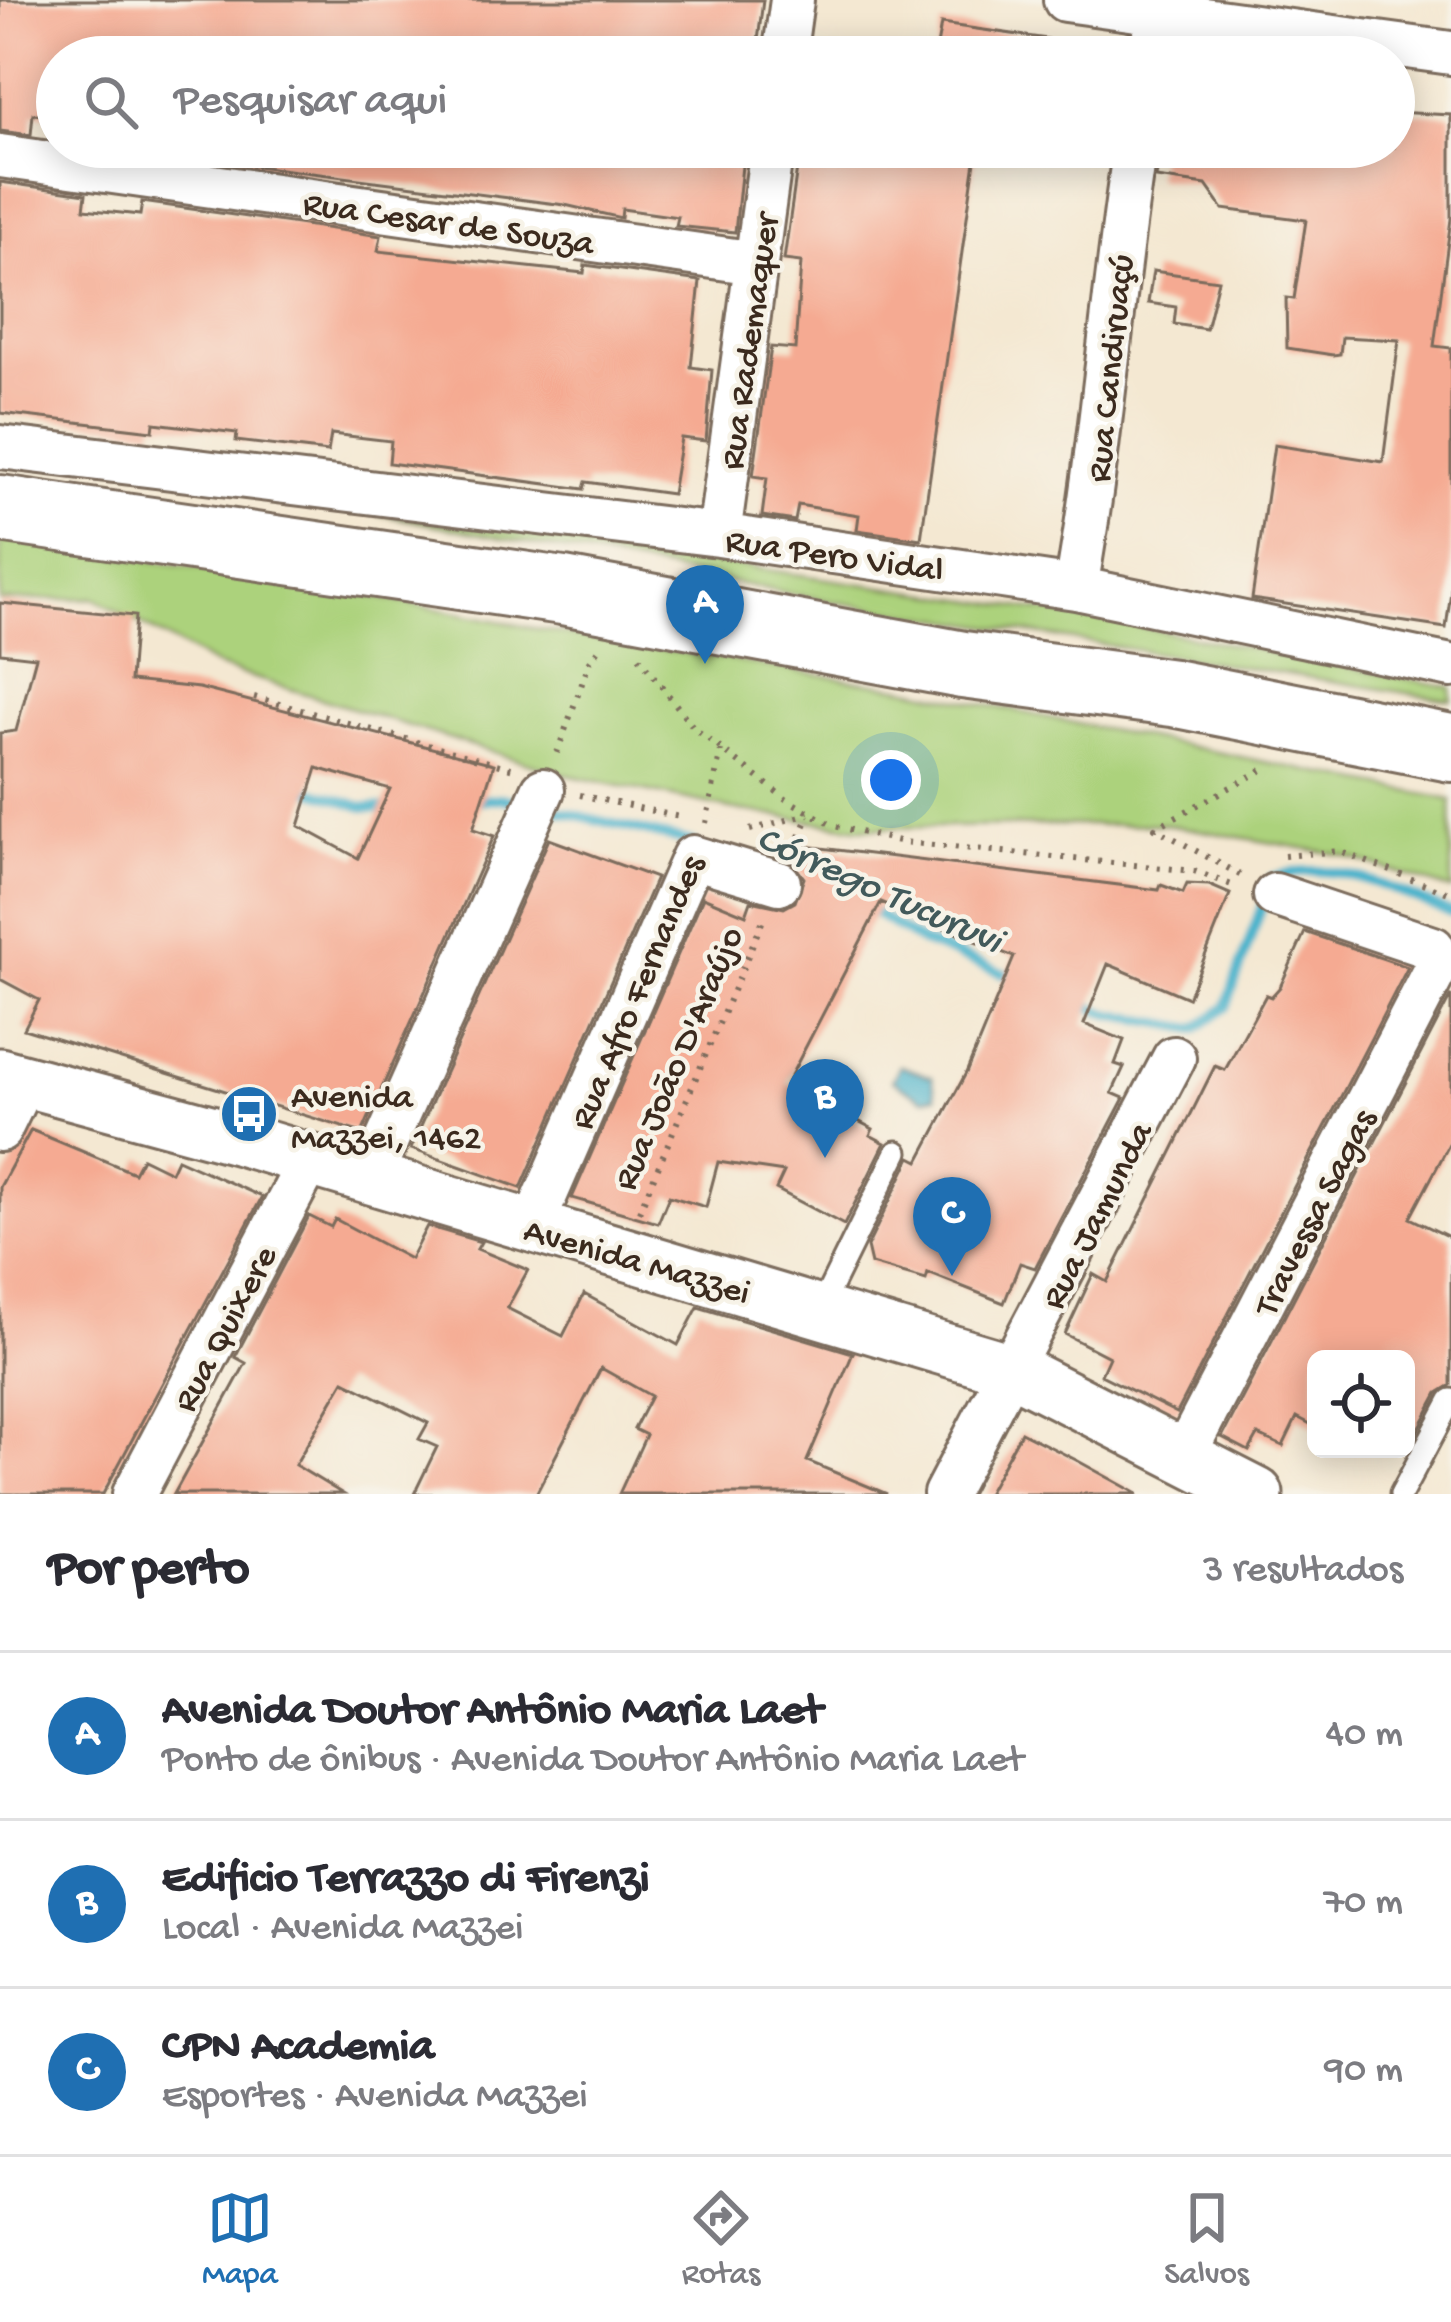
<!DOCTYPE html>
<html lang="pt">
<head>
<meta charset="utf-8">
<style>
  :root { --surface:#fff; --page:#f2f2f3; --text:#2b2b33; --muted:#7c7c81; --line:#e1e1e2; --accent:#1f6fb2 }
  body { margin:0; font-family:"Gochi Hand",sans-serif; background:var(--page); color:var(--text) }
  .controls { position:absolute; right:36px; bottom:36px; display:grid; overflow:hidden; border-radius:18px; box-shadow:0 6px 30px #0003 }
  .controls button { width:108px; height:108px; display:grid; place-items:center; padding:0; border:0; border-bottom:3px solid var(--line); background:var(--surface); color:var(--text); font:60px sans-serif }
  .you { position:absolute; left:891px; top:780px; width:42px; height:42px; margin:-30px; border:9px solid #fff; border-radius:50%; background:#1a73e8; box-shadow:0 0 0 18px #1a73e833 }
  .badge { display:grid; place-items:center; width:78px; height:78px; border-radius:50%; background:var(--accent); color:#fff; font-size:39px; font-weight:700 }
  .pin { position:absolute; translate:-50% -99px; filter:drop-shadow(0 3px 6px #0008) }
  .pin::after { content:''; position:absolute; top:63px; width:42px; height:36px; background:inherit; clip-path:polygon(0 0,100% 0,50% 100%) }
  .list { margin:0; padding:0; list-style:none }
  h2 { display:flex; justify-content:space-between; align-items:center; height:156px; margin:0; padding:0 48px; font-size:51px }
  h2 small { font-size:39px; font-weight:400; color:var(--muted) }
  .list li { display:grid; grid-template-columns:78px 1fr auto; gap:36px; align-items:center; box-sizing:border-box; height:168px; padding:0 48px; border-top:3px solid var(--line) }
  .list b { display:block; font-size:45px; white-space:nowrap }
  .list p { margin:0; font-size:39px; white-space:nowrap; color:var(--muted) }
  .list em { font-size:39px; font-style:normal; color:var(--muted) }
  .icon { flex:none; width:66px; height:66px; fill:none; stroke:currentColor; stroke-width:2; stroke-linecap:round; stroke-linejoin:round }
  .map { position:relative; flex:none; width:1451px; height:1494px; overflow:hidden }
  .search { position:absolute; background:var(--surface); box-shadow:0 6px 30px #0003; left:36px; right:36px; top:36px; height:132px; display:flex; align-items:center; gap:30px; box-sizing:border-box; padding:0 42px; border-radius:66px; color:var(--muted); font-size:45px }
  .sheet { height:660px; background:var(--surface) }
  nav { display:flex; justify-content:space-around; align-items:center; box-sizing:border-box; height:168px; border-top:3px solid var(--line); background:var(--surface); font-size:33px; color:var(--muted) }
  nav a { display:grid; justify-items:center; gap:6px }
  nav .on { color:var(--accent) }
  .map>svg:first-child { display:block }
</style>
</head>
<body>
<div class="map">
<svg width="1451" height="1494" viewBox="0 0 1451 1494">
  <rect width="100%" height="100%" fill="#f7f3e8"/>
  <filter id="ink" filterUnits="userSpaceOnUse"><feTurbulence type="fractalNoise" baseFrequency=".00833" numOctaves="2"/><feDisplacementMap in="SourceGraphic" scale="24" xChannelSelector="R" yChannelSelector="G"/><feConvolveMatrix kernelMatrix="1 2 1 2 8 2 1 2 1" color-interpolation-filters="sRGB"/></filter>
  <filter id="wash" filterUnits="userSpaceOnUse"><feTurbulence type="fractalNoise" baseFrequency=".004" numOctaves="4" result="noise"/><feDisplacementMap in="SourceGraphic" scale="48" xChannelSelector="R" yChannelSelector="G"/><feGaussianBlur stdDeviation="2.7" result="paint"/><feColorMatrix in="noise" values="0 0 0 0 0 0 0 0 0 0 0 0 0 0 0 0 0 1.4 0 .05"/><feComposite in="paint" operator="in"/></filter>
  <g filter="url(#wash)">
    <rect width="100%" height="100%" fill="#f4e8d2"/>
    <path fill="#acd27c" stroke="#747e4d" stroke-width="3" d="M330 505 1111 621 1451 687V700L835 602Z
      M0 539 305 583 554 632 904 688 1451 800V890L1342 855 1163 824 859 828 736 810 567 775 219 667 94 598 0 601Z"/>
    <path fill="#4eb4cc" stroke="#446f75" stroke-width="3" d="M900 1066 932 1077 936 1096 923 1099 892 1080Z"/>
    <g fill="none" stroke-linecap="round" stroke-linejoin="round">
      <path stroke="#4eb4cc" stroke-width="10" d="M300 787 363 807 392 808
        M471 802 501 798 529 804
        M547 808 693 843
        M867 908 920 941 1018 979
        M1080 1003 1109 1014 1196 1029 1226 1007 1272 878C1335 856 1393 891 1451 913"/>
    </g>
    <g id="blocks">
      <path fill="#f5aa92" fill-rule="evenodd" d="M0 0H763L756 57H57L51 116 33 114 31 135 0 131Z
        M941 24 1048 39 1047 57H935Z
        M1394 112 1451 115V219L1434 346 1451 348V591L1446 628 1252 599 1274 445 1383 462 1399 340 1342 337 1340 354 1333 355 1287 348 1286 298 1294 299 1306 220 1223 209 1206 185 1156 178 1160 150 1168 147H1394Z
        M236 147H744L735 232 676 226 678 217 622 209 621 218 565 205 234 163Z
        M800 147H977L921 539 857 530 859 515 798 505 795 521 762 516 767 478 753 476 771 347 795 349 801 262 784 260Z
        M0 182 86 194 84 209 140 215 142 202 381 236 378 251 584 273 585 265 700 281 691 367 712 370 706 441 681 438 672 494 586 482 584 489 389 463 391 441 331 434 328 452 236 441 237 433 154 423 153 431 0 413Z
        M1153 271 1218 280 1206 329 1174 324 1176 307 1148 303Z
        M0 603 135 616 130 681 199 688 494 764 473 829 494 836 362 1133 24 1029 39 1000 0 979V733L16 731 36 657 0 653ZM317 768 390 789 358 858 299 826Z
        M549 839 656 878 521 1188 411 1149Z
        M797 845 1159 890 1161 885 1183 893 1187 884 1209 885 1230 894 1188 998 1108 964 1084 1024 1124 1040 1115 1064 1124 1067 1112 1093 1124 1098 1035 1268 1020 1263 1004 1303 928 1273 926 1280 871 1264 867 1247 911 1157 919 1161 966 1073 1014 957 881 902 787 1083 873 1129 870 1135 885 1143 844 1225 776 1189 784 1172 718 1162 706 1207 669 1196 658 1223 572 1198 703 897 746 915 751 901 784 908 795 902 804 878 792 862Z
        M1305 932 1408 967 1177 1413 1101 1375 1109 1357 1065 1334 1093 1274 1107 1282 1215 1066 1225 1070 1266 995 1271 997 1280 987Z
        M1451 995V1141L1410 1218 1451 1238V1385L1438 1393 1406 1453V1359H1316V1427L1297 1417 1283 1446 1258 1435 1249 1451 1222 1437Z
        M31 1130 134 1173 142 1158 171 1172 177 1159 262 1197 103 1494H0V1187Z
        M309 1216 331 1227 335 1219 410 1259 427 1226 481 1242 477 1249 528 1270 507 1308 563 1336 584 1294 678 1345 698 1307 853 1353 807 1461 887 1494H619L646 1435 634 1429 651 1396 601 1368 536 1494H414L437 1447 419 1439 428 1423 344 1381 295 1465 343 1494H174L246 1363 235 1357Z
        M1021 1432 1078 1461 1138 1494H987Z"/>
    </g>
  </g>
  <g filter="url(#ink)">
    <use href="#blocks" fill-opacity="0" stroke="#7c6c5d" stroke-width="3"/>
    <g fill="none" stroke-linecap="round" stroke-linejoin="round">
      <defs>
        <path id="service" d="M819 1311 897 1152
          M1401 1494 1451 1400"/>
        <path id="minor" d="M1065 0 1451 53
          M784 57 792 0
          M1150 57 1158 13
          M0 156 756 263
          M0 447 719 535 1076 588 1451 666
          M719 535 772 147
          M1076 588C1102 442 1112 294 1135 147
          M0 1130 26 1077
          M370 1178 543 790
          M532 1227 693 857 779 883
          M1184 1455 1438 965 1433 948 1275 895
          M134 1494 310 1160
          M945 1494 1174 1058"/>
        <path id="tertiary" d="M0 1074 240 1139 1014 1370 1257 1494"/>
        <path id="primary" d="M0 509 563 591 963 665 1173 693 1451 748"/>
      </defs>
      <use href="#service" stroke="#7c6c5d" stroke-width="27"/>
      <use href="#minor" stroke="#7c6c5d" stroke-width="48"/>
      <use href="#tertiary" stroke="#7c6c5d" stroke-width="57"/>
      <use href="#primary" stroke="#7c6c5d" stroke-width="72"/>
      <path stroke="#7c6c5d" stroke-width="6" stroke-dasharray="3 9" stroke-linecap="butt" d="M639 657 694 728 786 799 834 826 903 842 1194 871 1237 887
        M254 697 514 769
        M557 753 590 661 599 649
        M580 795 684 818
        M706 823 721 750
        M750 830 809 814
        M795 848 809 816
        M1284 856 1339 851 1451 894
        M1240 875 1155 828 1270 766
        M639 1212 763 920"/>
      <use href="#service" stroke="#fff" stroke-width="21"/>
      <use href="#minor" stroke="#fff" stroke-width="42"/>
      <use href="#tertiary" stroke="#fff" stroke-width="51"/>
      <use href="#primary" stroke="#fff" stroke-width="66"/>
    </g>
  </g>
  <defs>
    <symbol id="bus-disc" viewBox="-11 -11 22 22"><circle r="9.5" fill="#1f6fb2" stroke="#f7f3e8"/><path d="M-5-6H5V4H4V6H2V4H-2V6H-4V4H-5ZM-3.5-4V0h7V-4ZM-3.5 1.2v1.5H-2V1.2ZM2 1.2v1.5H3.5V1.2Z" fill="#fff"/></symbol>
  </defs>
  <g fill-rule="evenodd">
    <use href="#bus-disc" x="216" y="1081" width="66" height="66"/>
  </g>
  <g text-anchor="middle" stroke-width="9" stroke-linejoin="round" paint-order="stroke">
    <g font-size="36" fill="#3b2a1e" stroke="#f7f3e8">
      <text transform="translate(449 220) rotate(8)" y="13">Rua Cesar de Souza</text>
      <text transform="translate(746 341) rotate(-82)" y="13">Rua Rademaquer</text>
      <text transform="translate(1107 368) rotate(-84)" y="13">Rua Candiruaçú</text>
      <text transform="translate(835 552) rotate(8)" y="13">Rua Pero Vidal</text>
      <text transform="translate(634 991) rotate(-67)" y="13">Rua Afro Fernandes</text>
      <text transform="translate(675 1057) rotate(-67)" y="13">Rua João D'Araújo</text>
      <text transform="translate(1312 1211) rotate(-63)" y="13">Travessa Sagas</text>
      <text transform="translate(1094 1214) rotate(-63)" y="13">Rua Jamunda</text>
      <text transform="translate(638 1258) rotate(16)" y="13">Avenida Mazzei</text>
      <text transform="translate(222 1327) rotate(-62)" y="13">Rua Quixere</text>
    </g>
    <g font-size="36" fill="#3b2a1e" stroke="#f7f3e8" text-anchor="start">
      <text x="291" y="1106">Avenida<tspan x="291" dy="41">Mazzei, 1462</tspan></text>
    </g>
    <g font-size="39" font-style="italic" fill="#425a5b" stroke="#f7f3e8">
      <text transform="translate(881 886) rotate(24)" y="14">Córrego Tucuruvi</text>
    </g>
  </g>
</svg>
<div class="controls">
<button><svg class="icon" aria-label="locate" viewBox="0 0 24 24"><circle cx="12" cy="12" r="6"/><path d="M12 2v4M12 18v4M2 12h4M18 12h4"/></svg></button>
</div>
<div class="you"></div>
<div class="pin badge" style="left:705px;top:664px">A</div>
<div class="pin badge" style="left:825px;top:1158px">B</div>
<div class="pin badge" style="left:952px;top:1276px">C</div>
<div class="search"><svg class="icon" aria-label="search" viewBox="0 0 24 24"><circle cx="10" cy="10" r="6"/><path d="M15 15l6 6"/></svg>Pesquisar aqui</div>
</div>
<section class="sheet">
<h2>Por perto<small>3 resultados</small></h2>
<ul class="list">
<li><span class="badge">A</span><div><b>Avenida Doutor Antônio Maria Laet</b><p>Ponto de ônibus · Avenida Doutor Antônio Maria Laet</p></div><em>40 m</em></li>
<li><span class="badge">B</span><div><b>Edificio Terrazzo di Firenzi</b><p>Local · Avenida Mazzei</p></div><em>70 m</em></li>
<li><span class="badge">C</span><div><b>CPN Academia</b><p>Esportes · Avenida Mazzei</p></div><em>90 m</em></li>
</ul>
</section>
<nav>
<a class="on"><svg class="icon" aria-label="map" viewBox="0 0 24 24"><path d="M3 6l6-2 6 2 6-2v14l-6 2-6-2-6 2zM9 4v14M15 6v14"/></svg>Mapa</a>
<a><svg class="icon" aria-label="directions" viewBox="0 0 24 24"><path d="M12 3l9 9-9 9-9-9zM9 14v-3h6M13 9l2 2-2 2"/></svg>Rotas</a>
<a><svg class="icon" aria-label="saved" viewBox="0 0 24 24"><path d="M7 4h10v16l-5-4-5 4z"/></svg>Salvos</a>
</nav>
</body>
</html>
